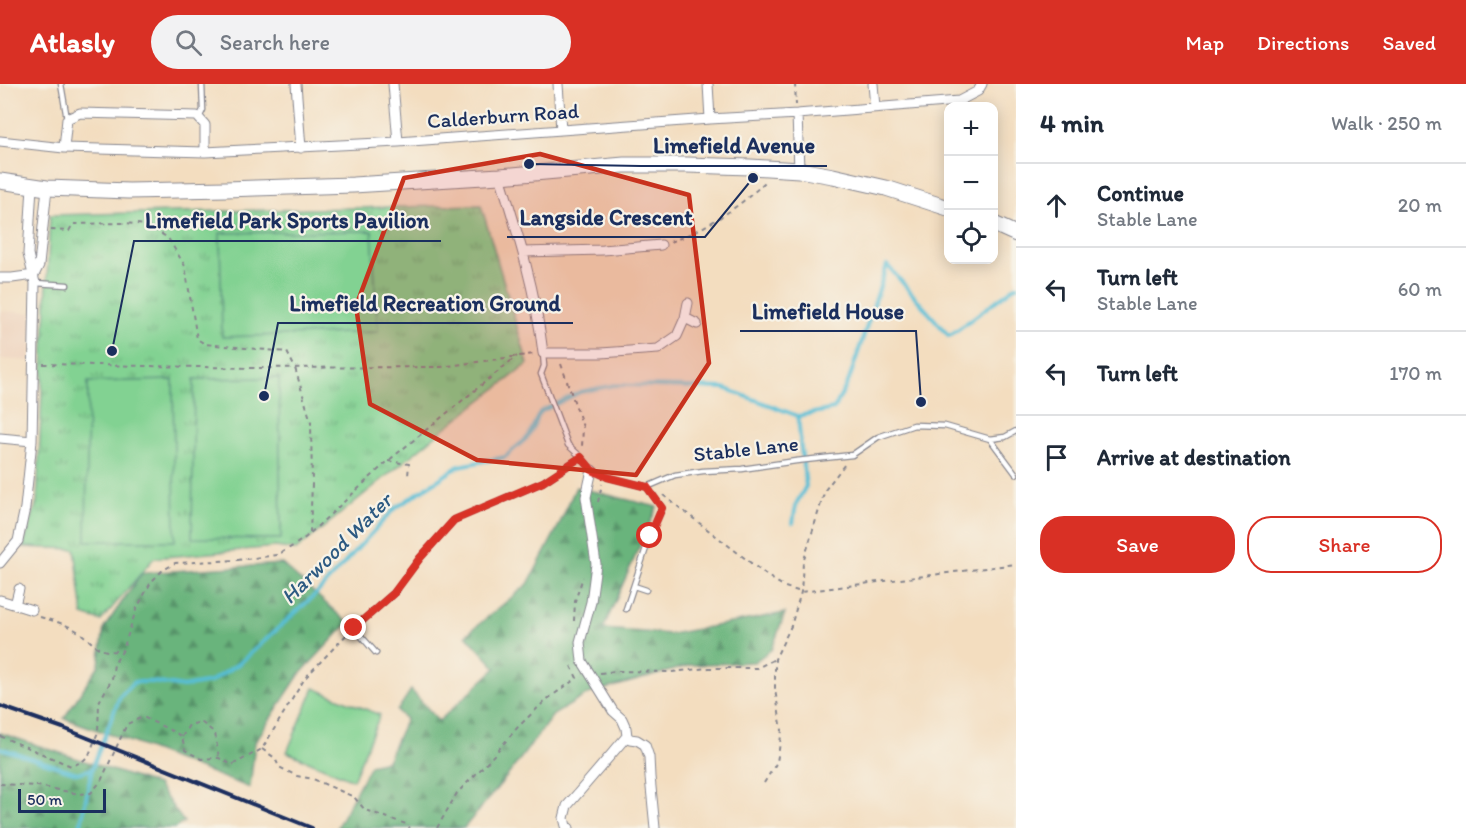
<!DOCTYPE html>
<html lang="en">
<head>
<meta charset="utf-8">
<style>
  :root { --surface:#fff; --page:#f2f2f3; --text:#1f2937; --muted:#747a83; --line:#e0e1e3; --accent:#d93025 }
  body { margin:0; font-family:Itim,sans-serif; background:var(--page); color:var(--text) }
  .controls { position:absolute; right:18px; top:18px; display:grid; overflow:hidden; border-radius:12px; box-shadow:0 3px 15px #0003 }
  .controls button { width:54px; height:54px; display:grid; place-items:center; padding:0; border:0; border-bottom:2px solid var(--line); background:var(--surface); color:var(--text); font:30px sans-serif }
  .scale { position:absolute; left:18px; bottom:15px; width:88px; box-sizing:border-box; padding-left:6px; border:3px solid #1b2f5e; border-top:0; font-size:16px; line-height:21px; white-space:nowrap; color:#1b2f5e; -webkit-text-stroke:4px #f7f3e8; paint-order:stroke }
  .stop { position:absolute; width:18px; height:18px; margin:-14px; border:4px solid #d93025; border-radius:50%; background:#fff }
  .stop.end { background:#d93025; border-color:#fff; box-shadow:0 2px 6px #0008 }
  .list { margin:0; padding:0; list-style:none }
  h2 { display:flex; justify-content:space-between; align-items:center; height:78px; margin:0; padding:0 24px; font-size:26px }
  h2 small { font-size:20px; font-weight:400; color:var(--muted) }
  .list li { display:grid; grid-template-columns:39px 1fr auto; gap:18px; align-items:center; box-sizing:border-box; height:84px; padding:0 24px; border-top:2px solid var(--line) }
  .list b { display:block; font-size:22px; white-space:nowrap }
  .list p { margin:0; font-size:20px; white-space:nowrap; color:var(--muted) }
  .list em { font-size:20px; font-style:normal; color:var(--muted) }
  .actions { display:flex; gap:12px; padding:18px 24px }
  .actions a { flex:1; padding:14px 0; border:2px solid var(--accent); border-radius:24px; text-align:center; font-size:21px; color:var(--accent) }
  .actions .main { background:var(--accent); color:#fff }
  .icon { flex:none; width:33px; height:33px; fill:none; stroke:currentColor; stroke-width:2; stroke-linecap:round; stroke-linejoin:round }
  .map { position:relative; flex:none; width:1016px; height:744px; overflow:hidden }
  header { display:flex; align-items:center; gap:36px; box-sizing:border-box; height:84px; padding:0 30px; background:var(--accent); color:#fff }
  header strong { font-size:28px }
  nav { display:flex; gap:33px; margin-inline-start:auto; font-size:21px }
  .search { width:420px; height:54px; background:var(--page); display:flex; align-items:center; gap:15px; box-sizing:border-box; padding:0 21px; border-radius:33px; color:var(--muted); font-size:22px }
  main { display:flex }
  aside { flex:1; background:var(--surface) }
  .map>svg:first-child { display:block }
</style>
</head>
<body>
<header>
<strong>Atlasly</strong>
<div class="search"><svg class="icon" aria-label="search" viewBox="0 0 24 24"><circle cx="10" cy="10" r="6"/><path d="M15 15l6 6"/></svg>Search here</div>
<nav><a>Map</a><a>Directions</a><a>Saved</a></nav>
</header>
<main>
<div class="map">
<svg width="1016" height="744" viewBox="0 0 1016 744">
  <defs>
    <pattern id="forest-firs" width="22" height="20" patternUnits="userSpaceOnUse" patternTransform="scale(1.5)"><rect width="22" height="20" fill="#69b47c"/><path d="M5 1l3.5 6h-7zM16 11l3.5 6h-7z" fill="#569369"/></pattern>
    <pattern id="park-tufts" width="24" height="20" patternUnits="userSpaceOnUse" patternTransform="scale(1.5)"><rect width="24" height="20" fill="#82d292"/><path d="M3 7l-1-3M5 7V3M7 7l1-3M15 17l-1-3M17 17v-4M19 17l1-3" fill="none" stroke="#6aab7a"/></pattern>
  </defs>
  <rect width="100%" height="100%" fill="#f7f3e8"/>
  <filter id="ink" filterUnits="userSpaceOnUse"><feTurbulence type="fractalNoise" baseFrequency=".0167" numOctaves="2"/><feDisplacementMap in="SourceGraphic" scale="12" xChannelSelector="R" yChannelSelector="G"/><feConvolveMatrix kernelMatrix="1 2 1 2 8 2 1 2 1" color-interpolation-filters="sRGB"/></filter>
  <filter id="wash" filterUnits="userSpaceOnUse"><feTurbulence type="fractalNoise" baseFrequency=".008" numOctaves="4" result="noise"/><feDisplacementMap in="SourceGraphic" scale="24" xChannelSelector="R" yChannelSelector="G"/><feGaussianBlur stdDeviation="1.35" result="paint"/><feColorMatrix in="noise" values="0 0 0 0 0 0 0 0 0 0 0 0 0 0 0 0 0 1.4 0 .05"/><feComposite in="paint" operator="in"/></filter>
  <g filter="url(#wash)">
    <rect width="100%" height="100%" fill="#f3ddbf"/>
    <path fill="#eed2bb" d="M1 227 32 229 31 277 0 275Z"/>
    <path fill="url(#forest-firs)" stroke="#42726d" stroke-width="1.5" d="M576 403 657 423 603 545 671 550 785 529 772 565 754 578 691 581 588 610 553 631 508 691 464 744H340L337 743 370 681 387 677 406 635 397 627 411 606 439 637 496 584 466 551 528 500 559 441Z
      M282 480 348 539 299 591 255 658 250 704 134 659 64 634 99 581 104 544 142 489Z
      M0 649 157 701 184 738 175 744H0Z"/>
    <path fill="url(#park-tufts)" stroke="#4e8078" stroke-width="1.5" d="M481 121 528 280 445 344 296 466 275 463 154 474 101 537 83 531 75 465 23 463 37 418 50 131Z"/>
    <path fill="#82d292" stroke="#4e8078" stroke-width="1.5" d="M372 147 378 248 222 253 220 149Z
      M279 294 281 455 192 454 194 295Z
      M173 296 175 457H86L88 298Z
      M314 604 380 631 353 696 287 668Z"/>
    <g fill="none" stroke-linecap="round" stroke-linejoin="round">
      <path stroke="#57bed5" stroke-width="4" d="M793 439 796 420 806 402 801 365 798 332
        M0 664 77 689 92 685 120 612 134 598H153L183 603 210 598 241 578 317 509 394 425 459 382 505 373 528 353 540 328 580 308 615 301 724 304 798 332 834 325 849 296 887 181 949 252 1016 202
        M80 744 92 685"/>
    </g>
  </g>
  <g filter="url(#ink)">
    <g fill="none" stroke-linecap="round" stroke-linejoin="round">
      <defs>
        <path id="service" d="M61 0 67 35
          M199 34 203 26 202 0
          M35 199 67 201
          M543 269 544 282 541 290 568 361 581 373 592 386 607 393 647 403 675 391 703 387 742 385 796 377 852 371 878 353 914 341 945 342 990 355 1005 353 1016 347
          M990 355 1016 390
          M634 502 646 506
          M626 525 650 452 662 424 647 403
          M376 569 354 544 394 509 420 474 454 436 543 398 581 373"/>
        <path id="minor" d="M296 0 301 64
          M393 0 398 58
          M558 0 561 46
          M708 0 710 35
          M873 0 875 23
          M797 30 799 86
          M0 57 64 64 205 68 398 58 710 35 797 30 959 17 978 7 982 0
          M64 64 67 35 80 29 197 32 205 41V68
          M500 92C518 150 536 208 543 269H601L658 265 677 252 685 234 688 219
          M523 168 603 166 661 161
          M34 191 39 181 47 104
          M0 194H12L34 191
          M685 234 697 240
          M0 354 32 357
          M0 479 18 457 25 424 32 357 35 199 28 170 32 102
          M0 516 32 526
          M15 521 19 505
          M627 652 630 655 637 656 645 661 649 673 650 693 655 744
          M569 744 566 742 564 734 567 722 627 652 626 644 622 635 613 627 582 577 580 558 591 518 596 480 586 413 592 386"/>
        <path id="primary" d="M0 97 47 104 129 107 226 105 353 101 500 92 624 81H687L750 83 799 86 833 92 886 104 948 124
          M994 140 1016 150"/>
      </defs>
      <use href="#service" stroke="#87868e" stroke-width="7"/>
      <use href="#minor" stroke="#87868e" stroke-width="11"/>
      <use href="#primary" stroke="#87868e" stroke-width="17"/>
      <path stroke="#87868e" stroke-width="2" stroke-dasharray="4.5 4.5" stroke-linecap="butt" d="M795 0 796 21
        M51 146 69 147 73 140 124 139 147 141 168 154 185 182 197 255 205 260 287 268 295 284 311 338 312 400 310 448
        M670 158C705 145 739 124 766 97
        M43 280 252 284 441 283 534 270
        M561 280 583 343 582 363
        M388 377 409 380 408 392
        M663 411 769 493 785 503 801 508 1016 480
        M598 418 602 400
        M40 533C51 536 62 539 72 544 94 555 94 572 123 566
        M574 537 575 517 583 493
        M600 589 616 587 671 588 709 584H757L775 575
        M0 652 71 682 82 678 89 671 98 648 99 618 112 595 114 580 123 566 136 526 151 498 162 487 175 479 238 476 277 471 293 462 306 453 388 377 517 272
        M182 653 189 641 201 638 215 649 219 674
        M262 665 275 674 279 683 297 692 313 695 354 713 365 726 406 740 410 744
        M764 699 777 678 782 646 775 606V575L791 542 801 508 803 479 825 406 845 380
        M0 700 37 702 80 710 91 709 101 697 127 640 143 633 176 649 182 653 185 666 201 675 219 674 232 681 262 665 305 594 349 548
        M437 744 457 709 486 680 518 643 546 616 577 594 571 582V579"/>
      <use href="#service" stroke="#fff" stroke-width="4.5"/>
      <use href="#minor" stroke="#fff" stroke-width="9"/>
      <use href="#primary" stroke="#fff" stroke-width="15"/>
      <path stroke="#1b2f5e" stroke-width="4" d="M0 622 63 644 312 744"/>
    </g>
  </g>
  <g fill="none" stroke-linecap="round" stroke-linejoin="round" filter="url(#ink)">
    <path stroke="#d93025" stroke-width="8" d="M354 544 394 509 420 474 454 436 543 398 581 373 592 386 607 393 647 403 662 424 650 452"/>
  </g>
  <path fill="#c8321e" fill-opacity="0.2" stroke="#c8321e" stroke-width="4.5" stroke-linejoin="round" d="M540 70 689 111 709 279 636 391 477 376 370 320 356 222 404 94Z"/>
  <g text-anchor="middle" stroke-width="4.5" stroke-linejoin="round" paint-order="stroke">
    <g font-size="21" fill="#1b2f5e" stroke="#f7f3e8">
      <text transform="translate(503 32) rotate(-4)" y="7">Calderburn Road</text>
      <text transform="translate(746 365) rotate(-6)" y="7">Stable Lane</text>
    </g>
    <g font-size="22" font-style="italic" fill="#2d5a82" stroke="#f7f3e8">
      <text transform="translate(336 464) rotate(-45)" y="8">Harwood Water</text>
    </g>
  </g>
  <path fill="none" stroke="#1b2f5e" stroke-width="2" d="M529 80L641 82H827M753 94L705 153H507M112 267L134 157H441M264 312L278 239H573M921 318L916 247H740"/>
  <g fill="#1b2f5e" stroke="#f7f3e8" stroke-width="2">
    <circle cx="529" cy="80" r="6"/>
    <circle cx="753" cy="94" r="6"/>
    <circle cx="112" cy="267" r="6"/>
    <circle cx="264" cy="312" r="6"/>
    <circle cx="921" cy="318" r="6"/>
  </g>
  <g font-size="22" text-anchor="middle" font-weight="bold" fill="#1b2f5e" stroke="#f7f3e8" stroke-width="4.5" stroke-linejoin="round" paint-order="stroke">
    <text x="734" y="69">Limefield Avenue</text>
    <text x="606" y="141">Langside Crescent</text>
    <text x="287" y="144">Limefield Park Sports Pavilion</text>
    <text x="425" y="227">Limefield Recreation Ground</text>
    <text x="828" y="235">Limefield House</text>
  </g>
</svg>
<div class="controls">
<button>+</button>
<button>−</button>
<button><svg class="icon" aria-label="locate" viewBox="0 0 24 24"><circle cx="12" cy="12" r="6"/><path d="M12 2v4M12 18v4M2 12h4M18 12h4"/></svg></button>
</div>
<div class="scale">50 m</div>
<div class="stop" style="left:650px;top:452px"></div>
<div class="stop end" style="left:354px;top:544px"></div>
</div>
<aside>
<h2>4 min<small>Walk · 250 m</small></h2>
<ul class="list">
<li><svg class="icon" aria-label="ahead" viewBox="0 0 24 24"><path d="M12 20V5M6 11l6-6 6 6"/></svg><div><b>Continue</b><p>Stable Lane</p></div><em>20 m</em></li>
<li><svg class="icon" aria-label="left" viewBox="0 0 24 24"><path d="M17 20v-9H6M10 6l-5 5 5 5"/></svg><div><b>Turn left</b><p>Stable Lane</p></div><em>60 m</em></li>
<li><svg class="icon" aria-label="left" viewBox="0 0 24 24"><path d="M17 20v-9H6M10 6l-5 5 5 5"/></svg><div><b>Turn left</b></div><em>170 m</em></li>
<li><svg class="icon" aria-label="arrive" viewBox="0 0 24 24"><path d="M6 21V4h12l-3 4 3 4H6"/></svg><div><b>Arrive at destination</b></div></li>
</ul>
<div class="actions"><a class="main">Save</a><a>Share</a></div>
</aside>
</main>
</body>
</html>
